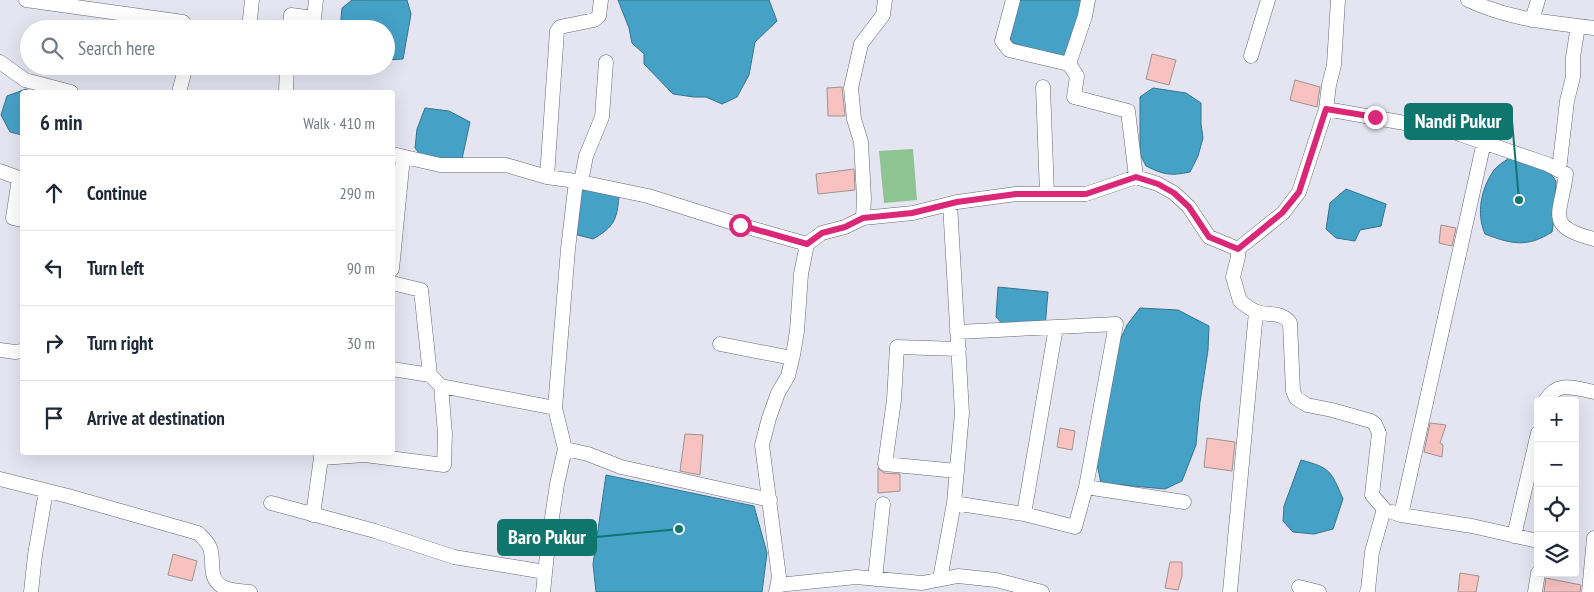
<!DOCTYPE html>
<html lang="en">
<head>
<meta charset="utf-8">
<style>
  :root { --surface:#fff; --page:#f2f2f3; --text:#1f2937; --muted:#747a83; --line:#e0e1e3 }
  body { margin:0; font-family:"PT Sans Narrow",sans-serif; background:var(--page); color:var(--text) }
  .controls { position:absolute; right:15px; bottom:15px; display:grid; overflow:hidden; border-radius:5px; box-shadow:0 5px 20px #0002 }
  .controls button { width:45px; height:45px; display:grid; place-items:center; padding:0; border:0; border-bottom:1px solid var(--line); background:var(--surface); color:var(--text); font:25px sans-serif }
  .stop { position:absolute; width:15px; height:15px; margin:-11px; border:4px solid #db2777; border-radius:50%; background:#fff }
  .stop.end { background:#db2777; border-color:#fff; box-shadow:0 1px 5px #0008 }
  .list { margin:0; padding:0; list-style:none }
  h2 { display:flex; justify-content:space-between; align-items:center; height:65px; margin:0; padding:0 20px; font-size:21px }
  h2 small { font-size:16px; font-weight:400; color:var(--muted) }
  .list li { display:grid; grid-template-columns:32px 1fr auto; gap:15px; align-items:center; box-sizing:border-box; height:75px; padding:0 20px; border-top:1px solid var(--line) }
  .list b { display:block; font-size:19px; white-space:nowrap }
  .list em { font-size:16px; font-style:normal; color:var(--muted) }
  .icon { flex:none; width:28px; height:28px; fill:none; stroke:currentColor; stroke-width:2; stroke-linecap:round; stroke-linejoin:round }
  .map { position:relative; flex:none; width:1594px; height:592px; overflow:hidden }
  .search { position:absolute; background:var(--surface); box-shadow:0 5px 20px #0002; left:20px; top:20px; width:375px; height:55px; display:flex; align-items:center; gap:12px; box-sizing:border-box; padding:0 18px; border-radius:28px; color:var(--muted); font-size:19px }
  .panel { position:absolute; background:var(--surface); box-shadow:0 5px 20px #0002; left:20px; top:90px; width:375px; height:365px; border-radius:5px }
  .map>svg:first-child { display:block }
</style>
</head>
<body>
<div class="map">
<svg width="1594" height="592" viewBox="0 0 1594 592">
  <rect width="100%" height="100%" fill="#e4e5f1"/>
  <path fill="#8ec392" d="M913 149 917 200 884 203 879 151Z"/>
  <path fill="#46a1c7" stroke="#347490" d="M352 0H407L411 14 403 59 386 60V29H340L342 8Z
    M618 0H769L777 21 755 42 749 75 737 97 722 104 706 97H694L673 94 644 64V54L632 43 629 28Z
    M1018 0H1085L1069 58 1034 51 1011 42 1010 37Z
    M1153 88 1186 93 1201 103V124L1203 138 1198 156 1190 172C1171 176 1164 175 1146 166L1140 154V97Z
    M26 89 31 92H22V135L10 132 1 115 7 96Z
    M425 108 449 111 470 122 462 159 423 158 415 148 417 129Z
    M1513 155 1544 165 1556 181 1554 219 1552 232C1527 248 1511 244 1485 234 1476 213 1481 189 1494 170 1499 164 1507 160 1513 155Z
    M590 188 619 196C617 220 614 227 593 239L574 234 580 192Z
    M1346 189 1386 204 1381 226 1360 230 1355 241 1336 238 1326 229 1330 203Z
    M998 287 1048 292 1045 328 1007 329 996 317Z
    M1140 308 1178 310 1209 326 1208 350 1200 402 1196 445 1182 481 1165 489 1101 483 1096 459 1116 349 1127 325Z
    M1301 460C1331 468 1331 471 1343 499L1333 529 1314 534 1293 532 1283 521 1284 506Z
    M606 475 754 506 767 553 762 592H596L593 564Z"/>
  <path fill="#f8c2c1" stroke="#9f9291" d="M1152 54 1176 60 1169 85 1146 79Z
    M1295 80 1320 87 1317 107 1290 100Z
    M842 87 845 116H828L827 88Z
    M854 169 855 190 818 194 816 174Z
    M1441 225 1456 228 1452 246 1439 243Z
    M1430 423 1446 425 1440 443 1443 445 1442 457 1424 452Z
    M1060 428 1075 431 1072 450 1057 447Z
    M685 434 703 435 700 475 680 471Z
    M1207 438 1235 442 1232 471 1204 467Z
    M878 468 884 473 900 474V491L878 493Z
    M173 554 197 561 192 581 168 575Z
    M1170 562H1182V576L1178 590 1165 588Z
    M1460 573 1479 576 1476 592H1458Z
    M1546 578 1581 585 1580 592H1544Z"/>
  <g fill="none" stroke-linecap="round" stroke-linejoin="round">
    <defs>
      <path id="minor" d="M26 0 183 22 188 29
        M1013 0 1002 41 1009 50 1069 64 1085 16 1088 0
        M1338 0 1334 65 1329 85 1326 109 1416 125 1448 129 1462 135 1547 164 1566 174C1561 215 1544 226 1594 239
        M1468 0C1511 20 1549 22 1594 28
        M1532 20 1538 0
        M249 29 252 0
        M290 29 291 15 314 18 316 0
        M1251 56 1268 0
        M0 62 25 80 71 92
        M1069 64 1077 76 1074 97 1128 111 1136 177
        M1043 87 1047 194
        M179 92 186 66
        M286 92 287 66
        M392 154 440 165H506L547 177 576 181
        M1559 170 1567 101 1573 77V57L1578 26
        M0 171 19 178 13 218 22 220
        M547 177 557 31 560 27 594 20 599 16 601 0
        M581 182 586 156 602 117 606 62
        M863 218 913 213 957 202 1016 194H1086L1136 177 1158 184 1174 193 1189 207 1209 237 1238 249V257L1233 277 1240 301C1245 305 1251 310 1257 312 1269 316 1282 311 1290 323L1293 391 1296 398 1307 405 1332 410 1371 421 1375 424 1379 433 1372 495 1384 509 1372 552 1368 590 1367 592
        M1238 249 1283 213 1299 192 1326 109
        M392 269 403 157
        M392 283 421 290 430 375
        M720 344 792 358
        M0 350 15 352 22 351
        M392 369 430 375 441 386 555 408
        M1545 401C1558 380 1574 388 1594 392
        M565 449 588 454 621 467 770 500
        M321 452V458L365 455 444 465 445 434 441 386
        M957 471 885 464 894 400 897 347 959 349
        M0 479 68 496 198 533C203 538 208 542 210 548 215 562 207 578 223 587 230 591 242 591 250 592
        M1086 487 1184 502
        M271 503 375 531 454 557 545 572
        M954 503 1024 514 1075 527 1086 487 1116 324 957 332
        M1392 512 1401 515 1472 526 1538 541
        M1024 514 1056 327
        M313 515 321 458
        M1401 515 1484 142
        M1514 536 1538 433
        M875 579 883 504
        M940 579 954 503 962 413 950 204
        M778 585 856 577 922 583 958 576 996 580 1042 592
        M1299 587 1319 592
        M31 592 35 555 46 491
        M543 592 548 545 557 484 565 449 555 408 568 249 576 181 648 196 740 225 807 244
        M776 592 779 577 762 445 769 418 778 393 788 376 793 355 797 331 801 274 807 244 822 233 845 227 863 218 864 198 861 142 854 119 851 88 861 44 883 15 885 0
        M1230 592 1256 312
        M1535 592 1538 573
        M1589 592 1594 538"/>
    </defs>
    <use href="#minor" stroke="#666771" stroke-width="15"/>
    <use href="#minor" stroke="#fff" stroke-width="14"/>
  </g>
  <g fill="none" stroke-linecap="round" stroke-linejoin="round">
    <path stroke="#db2777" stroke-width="6" d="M740 225 807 244 822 233 845 227 863 218 912 213 957 202 1016 194H1086L1136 177 1158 184 1174 193 1189 207 1209 237 1238 249 1282 213 1299 192 1326 109 1375 117"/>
  </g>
  <path fill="none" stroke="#0f766e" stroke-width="2" d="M1519 200L1512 121M679 529L596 537"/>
  <g fill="#0f766e" stroke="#fff" stroke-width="2">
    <circle cx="1519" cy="200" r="5"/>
    <circle cx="679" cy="529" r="5"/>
  </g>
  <g fill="#0f766e" stroke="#0f766e" stroke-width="2">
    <rect x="1405" y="104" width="107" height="35" rx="5"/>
    <rect x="498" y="520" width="98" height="35" rx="5"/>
  </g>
  <g font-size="20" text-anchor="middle" font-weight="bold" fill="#fff">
    <text x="1458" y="128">Nandi Pukur</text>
    <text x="547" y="544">Baro Pukur</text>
  </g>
</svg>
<div class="controls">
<button>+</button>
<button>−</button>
<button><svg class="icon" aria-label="locate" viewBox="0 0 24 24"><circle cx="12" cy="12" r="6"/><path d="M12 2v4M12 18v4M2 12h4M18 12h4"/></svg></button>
<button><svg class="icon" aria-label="layers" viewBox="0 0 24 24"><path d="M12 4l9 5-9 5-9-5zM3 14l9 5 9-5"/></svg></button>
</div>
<div class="stop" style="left:740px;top:225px"></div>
<div class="stop end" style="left:1375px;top:117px"></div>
<div class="search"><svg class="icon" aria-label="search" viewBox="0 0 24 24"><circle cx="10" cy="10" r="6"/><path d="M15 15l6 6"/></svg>Search here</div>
<section class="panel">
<h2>6 min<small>Walk · 410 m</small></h2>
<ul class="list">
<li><svg class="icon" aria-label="ahead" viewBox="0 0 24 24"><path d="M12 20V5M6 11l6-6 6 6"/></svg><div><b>Continue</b></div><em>290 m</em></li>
<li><svg class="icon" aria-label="left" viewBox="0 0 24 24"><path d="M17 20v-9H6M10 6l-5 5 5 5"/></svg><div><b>Turn left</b></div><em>90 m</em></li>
<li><svg class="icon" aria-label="right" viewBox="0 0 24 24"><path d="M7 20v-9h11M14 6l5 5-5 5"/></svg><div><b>Turn right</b></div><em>30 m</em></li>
<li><svg class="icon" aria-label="arrive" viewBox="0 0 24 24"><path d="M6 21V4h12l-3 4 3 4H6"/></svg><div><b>Arrive at destination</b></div></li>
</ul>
</section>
</div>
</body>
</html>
